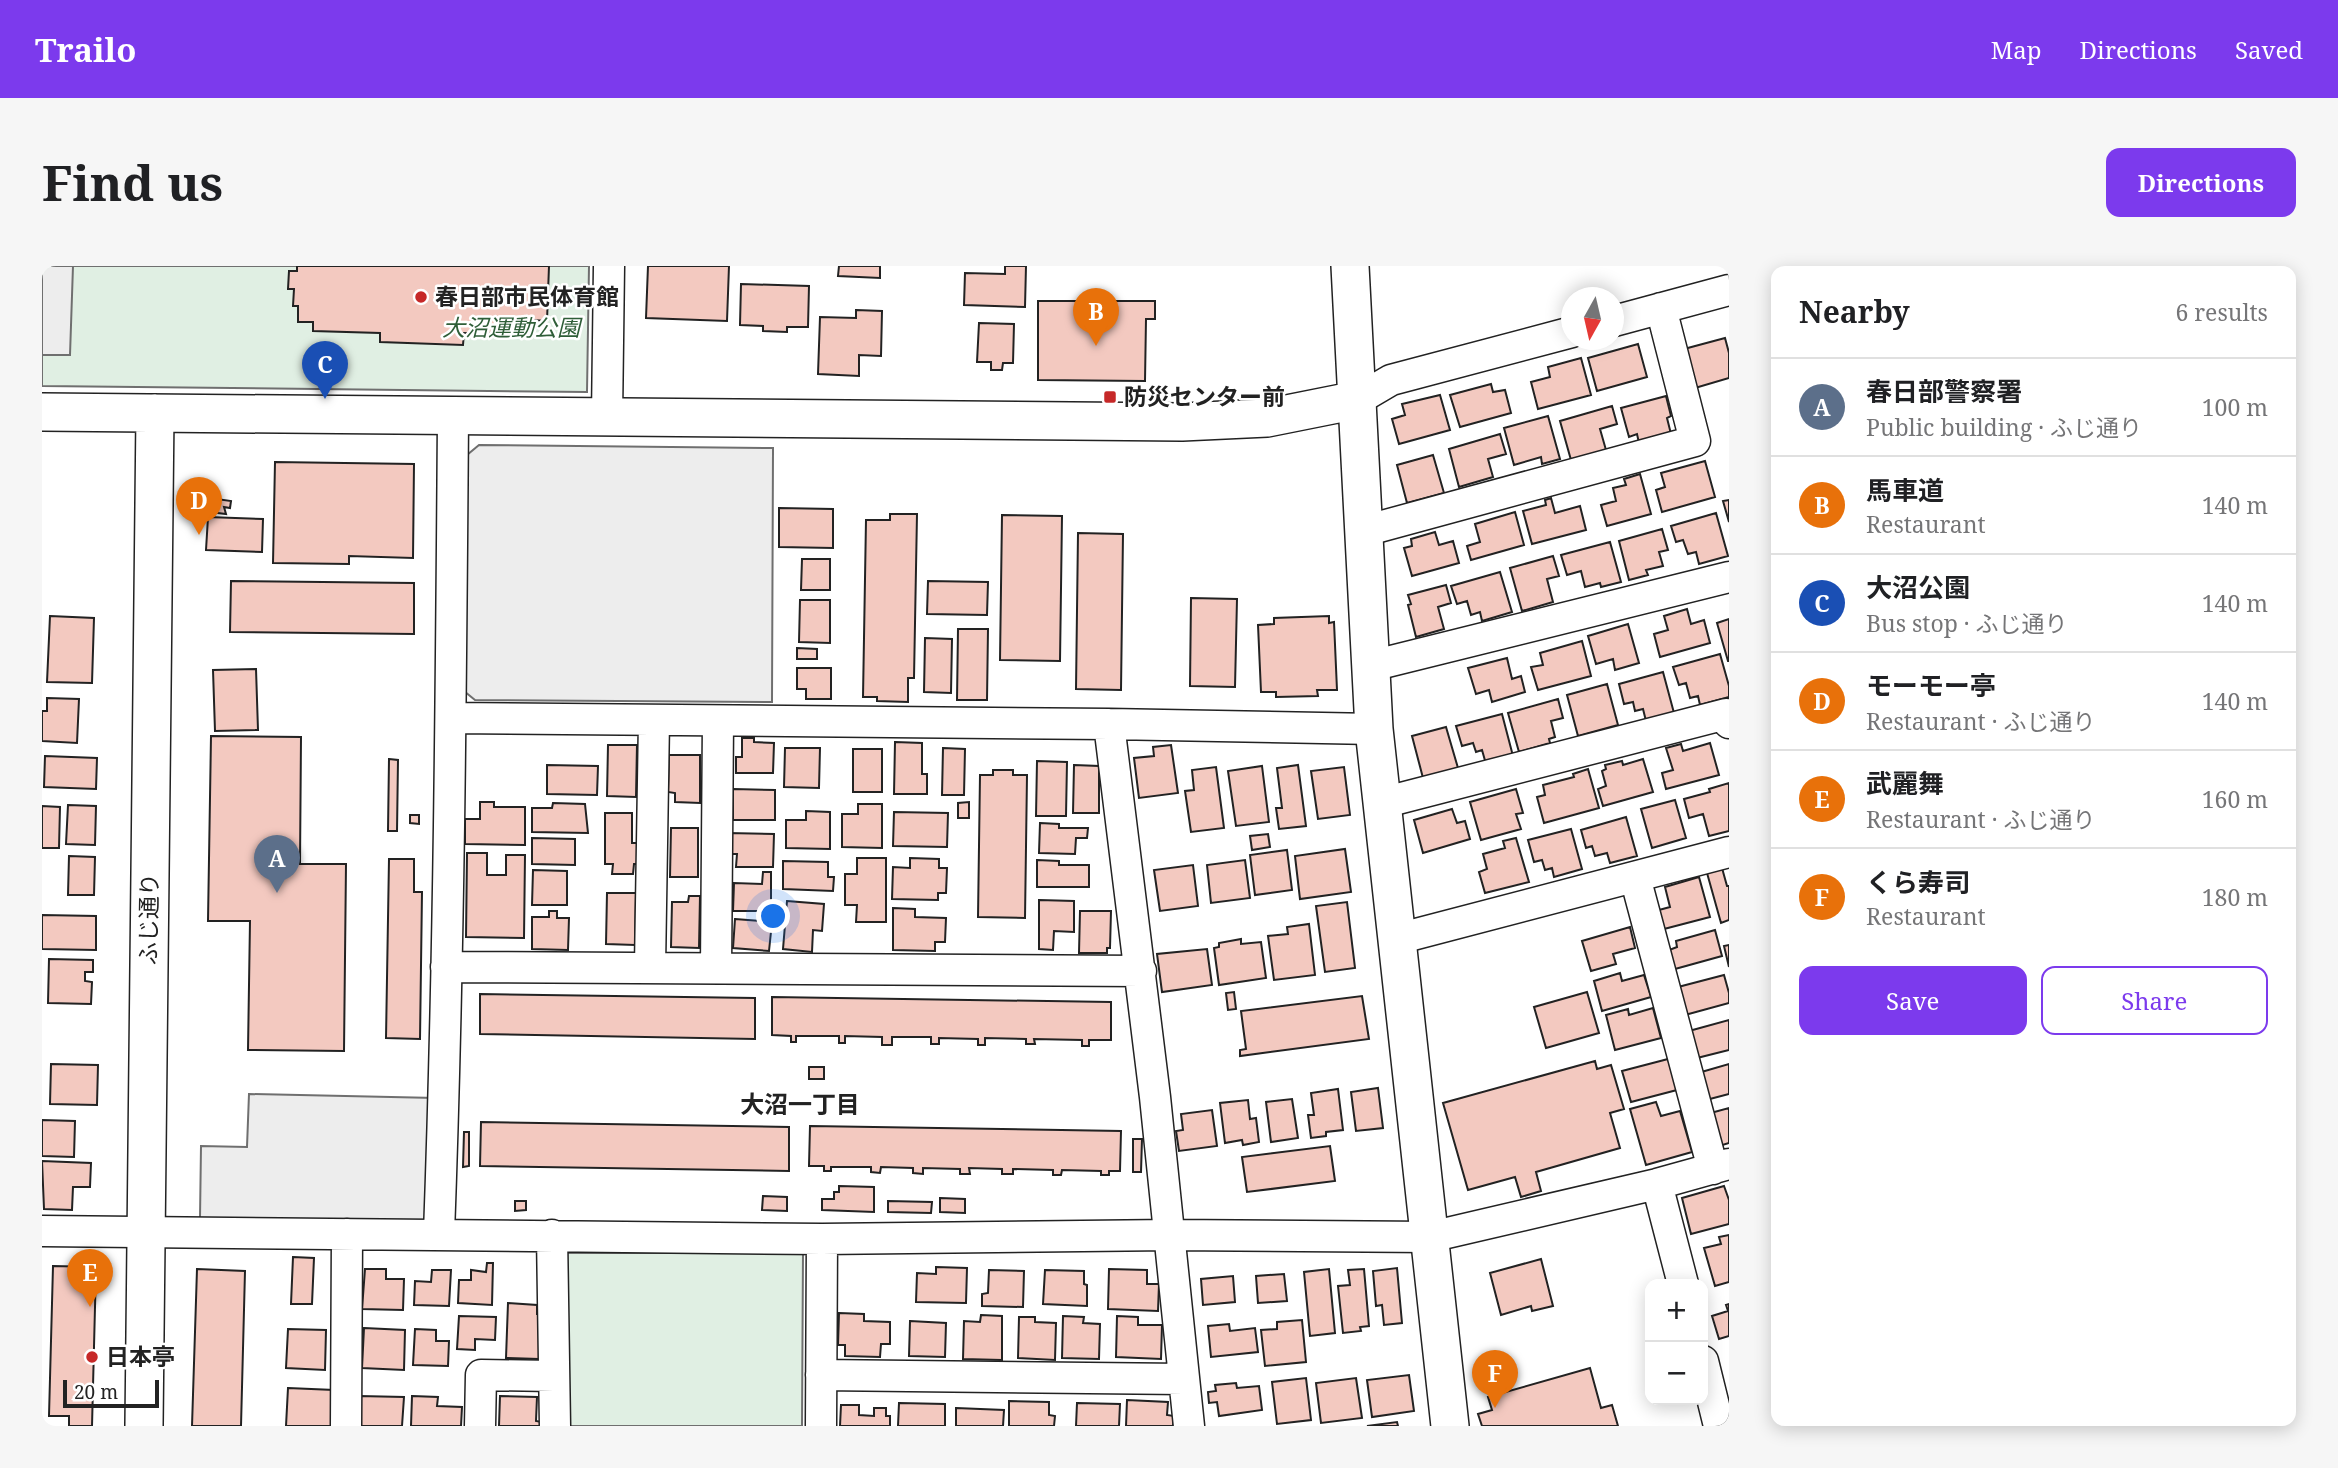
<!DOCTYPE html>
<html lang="en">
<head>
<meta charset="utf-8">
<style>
  :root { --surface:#fff; --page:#f6f6f6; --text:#202124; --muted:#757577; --line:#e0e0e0; --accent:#7c3aed }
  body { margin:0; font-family:"Noto Serif","Noto Sans JP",serif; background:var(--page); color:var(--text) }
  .controls { position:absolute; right:21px; bottom:21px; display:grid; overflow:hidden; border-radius:14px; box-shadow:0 4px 18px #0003 }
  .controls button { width:63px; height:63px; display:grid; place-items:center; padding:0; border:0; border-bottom:2px solid var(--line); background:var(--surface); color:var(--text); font:35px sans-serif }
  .compass { position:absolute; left:1519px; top:21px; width:63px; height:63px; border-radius:50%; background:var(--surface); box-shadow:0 4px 18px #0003; rotate:188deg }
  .scale { position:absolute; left:21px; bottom:18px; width:96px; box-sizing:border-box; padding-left:7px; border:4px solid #222; border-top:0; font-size:19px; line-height:24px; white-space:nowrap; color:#222; -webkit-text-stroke:5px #fff; paint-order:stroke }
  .you { position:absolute; left:732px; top:651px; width:24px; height:24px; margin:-18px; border:5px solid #fff; border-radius:50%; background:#1a73e8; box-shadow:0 0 0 10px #1a73e833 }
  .badge { display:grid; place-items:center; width:46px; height:46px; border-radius:50%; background:var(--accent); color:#fff; font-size:23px; font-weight:700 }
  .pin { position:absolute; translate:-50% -58px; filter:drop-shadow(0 2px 4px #0008) }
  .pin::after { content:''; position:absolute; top:37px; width:24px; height:21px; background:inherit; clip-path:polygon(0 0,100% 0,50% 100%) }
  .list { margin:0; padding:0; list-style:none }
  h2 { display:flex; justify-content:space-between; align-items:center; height:91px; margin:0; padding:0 28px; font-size:30px }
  h2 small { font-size:23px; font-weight:400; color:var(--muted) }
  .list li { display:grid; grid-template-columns:46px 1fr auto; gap:21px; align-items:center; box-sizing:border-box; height:98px; padding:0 28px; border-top:2px solid var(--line) }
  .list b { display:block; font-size:26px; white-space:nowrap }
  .list p { margin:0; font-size:23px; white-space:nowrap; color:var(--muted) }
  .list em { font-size:23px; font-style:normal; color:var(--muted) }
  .actions { display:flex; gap:14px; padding:21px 28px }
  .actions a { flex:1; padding:16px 0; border:2px solid var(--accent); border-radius:14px; text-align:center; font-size:24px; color:var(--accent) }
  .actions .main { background:var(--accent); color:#fff }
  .map { position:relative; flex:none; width:1687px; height:1160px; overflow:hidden; border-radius:14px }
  header { display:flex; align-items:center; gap:42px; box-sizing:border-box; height:98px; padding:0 35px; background:var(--accent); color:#fff }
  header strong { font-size:33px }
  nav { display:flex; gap:38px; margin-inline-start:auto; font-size:24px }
  .intro { display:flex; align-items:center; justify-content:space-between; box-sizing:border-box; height:168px; padding:0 42px }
  h1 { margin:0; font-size:49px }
  .button { padding:18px 32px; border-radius:14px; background:var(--accent); color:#fff; font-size:24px; font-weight:700 }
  main { display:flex; gap:42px; padding:0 42px }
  aside { flex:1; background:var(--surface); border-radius:14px; box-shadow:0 4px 18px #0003 }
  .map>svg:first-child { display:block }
</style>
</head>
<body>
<header>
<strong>Trailo</strong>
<nav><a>Map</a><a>Directions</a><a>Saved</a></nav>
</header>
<div class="intro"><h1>Find us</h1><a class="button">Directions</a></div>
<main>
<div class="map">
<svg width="1687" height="1160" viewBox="0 0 1687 1160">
  <rect width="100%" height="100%" fill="#fff"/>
  <path fill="#e0efe3" stroke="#6f6f6f" stroke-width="2" d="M0 0H547L545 126 0 120Z
    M525 987H761L760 1160H525Z"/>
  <path fill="#ededed" stroke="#6f6f6f" stroke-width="2" d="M0 0H31L28 89H0Z
    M437 179 731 182 730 436 433 434 422 425 425 189Z
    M207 828 394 832 391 956 158 952 159 880 205 881Z"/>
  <path fill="#f3c9c0" stroke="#222" stroke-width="2" d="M255 0H507L505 55 491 54V69L422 67 421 79 338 76V67L271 65V56H256V40H251L252 23H246L247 5H255Z
    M606 0H687L685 55 604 52Z
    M797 0H838V12L796 10Z
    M963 0H984L983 41 922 39 923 7 963 8Z
    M699 18 767 20 766 61H745V66L721 65V60L698 59Z
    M996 35H1113V53H1104L1103 115 996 114Z
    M814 44 840 45 839 90 817 89V110L776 108 778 51 814 52Z
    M937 57 972 58 971 97H961L960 104H949V96H935Z
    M1683 72 1687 87V112L1653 122 1642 83Z
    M1596 78 1605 111 1555 125 1546 92Z
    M1539 92 1549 129 1496 143 1489 116 1508 111 1506 101Z
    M1449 118 1451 126 1463 124 1469 147 1418 161 1408 129Z
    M1398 129 1408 164 1357 178 1350 153 1363 149 1360 138Z
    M1624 130 1629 150 1625 152 1629 168 1597 177 1595 168 1587 171 1579 142Z
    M1570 140 1575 158 1558 163 1564 184 1529 194 1518 155Z
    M1506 150 1518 193 1500 198 1499 191 1472 199 1462 162Z
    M1458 168 1464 188 1446 193 1451 211 1417 221 1407 183Z
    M1391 189 1402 227 1365 237 1355 199Z
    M1663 195 1673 231 1620 246 1614 224 1623 221 1619 207Z
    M233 196 372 198 371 292 307 290V298L231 297Z
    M1598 208 1609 248 1565 260 1559 239 1574 235 1571 222 1584 219 1582 213Z
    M161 231 189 235 188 242 182 241 184 248 159 245Z
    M1509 232 1513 247 1538 240 1544 264 1490 278 1481 245 1504 239 1503 234Z
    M1687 234V256L1681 235Z
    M737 242 791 243V282L737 281Z
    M1473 246 1482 279 1429 294 1425 280 1438 276 1433 258Z
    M1674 247 1686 290 1657 298 1654 286 1646 288 1641 274 1634 276 1629 260Z
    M848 248H875L872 412H866V436L835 435V431H821L824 254H848Z
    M960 249 1020 250 1018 395 958 394Z
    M166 251 221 253 220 286 164 284Z
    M1620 263 1626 284 1617 286 1621 300 1604 304 1606 309 1587 314 1577 275Z
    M1393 266 1397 279 1411 275 1417 297 1370 310 1362 282 1370 280 1369 273Z
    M1036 267 1081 268 1079 424 1034 423Z
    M1568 276 1579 316 1559 321 1558 317 1543 321 1539 305 1525 309 1519 289Z
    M1511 290 1517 310 1505 313 1511 336 1480 345 1468 302Z
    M760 293H788V324H759Z
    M1458 306 1470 346 1440 355 1438 346 1429 349 1425 335 1415 338 1409 320Z
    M189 315 372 317V368L188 366Z
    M886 315 946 316 945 349 885 348Z
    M1404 319 1409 337 1396 341 1402 363 1374 371 1366 339 1369 338 1366 329Z
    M1149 332 1195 333 1193 421 1148 420Z
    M758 334H788V377L757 376Z
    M1645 343 1649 358 1662 354 1668 377 1618 391 1612 368 1626 364 1622 350Z
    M8 350 52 352 50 417 5 416Z
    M1287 350V357L1292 356 1295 424H1275L1276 430 1234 431V426H1219L1216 359 1232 358V352Z
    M1687 353V395H1686L1675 357Z
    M1586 358 1597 397 1573 404 1571 393 1554 398 1546 370Z
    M916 363H946L945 434H915Z
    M883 372 910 373 909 427 882 426Z
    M1540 375 1549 410 1496 424 1489 401 1501 399 1498 387Z
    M755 382 775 383V393H755Z
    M1678 388 1687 420V431L1658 439 1656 430 1648 432 1644 417 1637 419 1631 401Z
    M1465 392 1470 413 1479 410 1483 426 1450 436 1447 424 1434 428 1426 402Z
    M755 402H789V433H764V423H755Z
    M214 403 216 464 173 465 171 404Z
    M1621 406 1632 447 1604 455 1601 443 1593 445 1591 436 1582 438 1577 418Z
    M1565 418 1576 459 1536 470 1525 429Z
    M5 432 37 433 35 477 0 475V445H5Z
    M1516 433 1521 452 1509 455 1513 471 1507 473 1508 477 1477 486 1466 447Z
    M1460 448 1471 490 1444 498 1440 484 1434 486 1431 477 1420 480 1414 460Z
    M1404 461 1416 502 1381 512 1370 470Z
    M169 470 259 471 258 598H304L302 785 206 784 208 655H166Z
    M700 472H712V476L732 477 731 507H694V491H700Z
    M853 476 880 477V508H885V528H852Z
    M1668 477 1677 509 1624 523 1620 507 1631 504 1624 482 1639 478 1641 485Z
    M566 479H595L594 531 565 530Z
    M1129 479 1136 527 1097 532 1092 492 1112 490 1111 481Z
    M743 482H778L777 522 742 521Z
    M901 482 923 483 922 529H900Z
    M811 483H840V526H811Z
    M627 489H658V537L633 536V527L626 526Z
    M3 490 55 492 54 523 2 521Z
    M347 493 356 494 355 565H346Z
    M1601 493 1611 526 1561 540 1556 523 1564 520 1560 505 1564 503 1563 499 1580 495 1581 499Z
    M995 495 1025 496 1024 550H994Z
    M505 499 556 500 555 529 505 528Z
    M1032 499 1057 500V547H1031Z
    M1256 499 1264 560 1237 563 1234 542H1240L1235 502Z
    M1220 500 1227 556 1194 560 1186 505Z
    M1174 501 1182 562 1149 566 1143 525 1152 524 1150 504Z
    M1302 501 1308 549 1276 553 1269 505Z
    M1546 503 1557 542 1502 557 1495 531 1503 529 1501 519 1532 511 1531 508Z
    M951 504H971V509H985L983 652 936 651 938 509H951Z
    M1687 517V565L1667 570 1661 548 1647 552 1642 533 1668 526 1667 523Z
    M691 523 733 524V554H691Z
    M1474 523 1481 547 1474 548 1479 563 1439 574 1428 536Z
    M1633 534 1644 572 1610 582 1599 543Z
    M438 536H452V541H483V579L423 578V553H438Z
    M927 536V552H916V537Z
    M511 537 543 538 546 567 490 566V542H510Z
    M816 538H840V582L800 581V548H816Z
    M26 539 54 540 53 579 24 578Z
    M0 540 18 541 17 582H0Z
    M1410 543 1415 557 1423 555 1428 573 1381 587 1372 554Z
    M764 545 788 546V583L744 582V554H764Z
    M852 546 906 547 905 581 851 580Z
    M563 547H590V577H598V598H592L591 608H570L571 598H563Z
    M368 549H377V558L368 557Z
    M1584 551 1595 590 1568 597 1565 587 1553 590 1550 580 1544 582 1539 564Z
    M998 557 1017 558V562H1046L1045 572H1034L1033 588 997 587Z
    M629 562H656V611H628Z
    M1529 563 1540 603 1512 611 1510 602 1503 604 1500 594 1492 596 1486 574Z
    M685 567 732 568 731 601H694L695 588H685Z
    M1226 568 1228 581 1210 584 1208 570Z
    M490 572 533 573V599L490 598Z
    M1474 572 1487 616 1443 627 1437 606 1445 603 1441 588 1463 582 1461 575Z
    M1303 583 1309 626 1258 633 1253 590Z
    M1245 584 1250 624 1213 629 1208 589Z
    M425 587H445V609H464V589H483L482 672 424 671Z
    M27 590 53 591 52 629H26Z
    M815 592H844V656H814L815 639H803V608H815Z
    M868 592 897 593V602H905L904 627H896V634L850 633 851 601 868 602Z
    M347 593H372V626H380L378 773 344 772Z
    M995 594 1017 595V599H1047V621H995Z
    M1203 594 1208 632 1169 637 1165 599Z
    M741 595 786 596V611H792L791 625 741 623Z
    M1151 599 1156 640 1118 645 1112 604Z
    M1680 602 1685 620H1687V654L1679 657 1665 607Z
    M491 604 525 605V639H490Z
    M721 606H729V645H691L692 617 720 618Z
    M1657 611 1668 651 1622 663 1617 644 1628 641 1623 621Z
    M565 627H594L593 679 564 678Z
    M647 630H658L657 682 629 681 630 636H646Z
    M997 634 1032 635V666L1012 665 1011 684 997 683Z
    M745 635 782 638 780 665 771 664 770 686 741 683Z
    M1305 636 1313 702 1283 706 1274 640Z
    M851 642 873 643V651L904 652 903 676H893V685L851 684Z
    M507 645H515V652H527L526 684 490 683V651H507Z
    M1038 645H1069L1068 682H1065V687H1037Z
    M0 649 54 650V684L0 683Z
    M693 653 730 656 727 685 691 682Z
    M1267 658 1273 709 1232 714 1226 670 1246 668 1245 661Z
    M1588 661 1593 682 1571 688 1574 698 1549 705 1540 675Z
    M1673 664 1680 690 1633 703 1627 684 1635 681 1634 675Z
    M1199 673V678L1219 676 1224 712 1177 719 1172 682 1177 681V677Z
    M1687 679V701L1682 680Z
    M1165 683 1170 719 1120 726 1115 688Z
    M7 693 51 694V706H43V715L50 716 49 738 6 737Z
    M1578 707 1580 715 1602 709 1609 731 1560 745 1552 715Z
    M1682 709 1687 727V737L1643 749 1636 721Z
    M1192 726 1194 743 1186 744 1184 727Z
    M1545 726 1557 767 1504 782 1492 741Z
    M438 728 713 732V773L438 768Z
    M1320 730 1327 773 1198 790V784L1204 783 1199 745Z
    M730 731 1069 736V774H1047V780H1040V774L992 773 993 778H984V773L943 772V779H936V773L897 772V778H889V771H850V779H840V771L803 770V777H797V770H754V776H749V770L730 769Z
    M1611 742 1619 772 1573 784 1564 749 1586 743 1587 749Z
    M1687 754V784L1655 792 1647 765Z
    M1626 793 1635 824 1589 836 1580 805Z
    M1553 795 1555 803 1569 799 1582 843 1568 847 1578 882 1494 906 1499 925 1479 931 1473 911 1426 924 1401 837Z
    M9 798 56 799 55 839 8 838Z
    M1687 798V828L1664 834 1656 807Z
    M767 801H782V813H767Z
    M1336 822 1341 862 1314 865 1309 826Z
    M1296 823 1301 864 1284 866V870L1269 872 1266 849H1272L1269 827Z
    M1250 833 1256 872 1229 876 1224 836Z
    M1206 834 1208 853 1214 852 1217 876 1201 879 1200 874 1183 877 1178 837Z
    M1614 836 1619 850 1638 845 1650 886 1604 899 1588 843Z
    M1687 842V877L1674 881 1665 848Z
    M1170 844 1175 880 1137 885 1134 865 1141 864 1139 848Z
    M0 854 33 855 32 891 0 890Z
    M439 856 747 861V905L438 900Z
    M768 860 1079 865 1078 905H1067V909H1059V905L1020 904 1019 909H1011V904L971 903V908H960V903L927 902 928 908H918V903L881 902V908L871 907V902L839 901 838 907 829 906V901H789V905H782V900H767Z
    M422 866H427V900L421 901Z
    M1091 873H1100L1099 906H1091Z
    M1288 880 1293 915 1205 926 1200 891Z
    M0 895 49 897 48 921H31L30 944 2 943Z
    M797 920 832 921V946L780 944V933H792V926H797Z
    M1682 920 1687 934V958L1649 968 1640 932Z
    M721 930 745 931V945L720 944Z
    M898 932 923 933V947L898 946Z
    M473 935H484V944L473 945Z
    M846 935 890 936 889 947 846 946Z
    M1687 969V1016L1673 1020 1662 982 1679 978 1677 971Z
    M251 991 272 992 270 1038H249Z
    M1499 993 1511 1040 1490 1045 1489 1040 1459 1049 1448 1007Z
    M445 997H451L450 1039 416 1037 417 1014H429V1004L444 1006Z
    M11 1000 54 1001 50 1160H27V1150H7Z
    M894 1001 925 1002 924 1037 874 1036 875 1007 894 1008Z
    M1355 1002 1360 1057 1342 1059 1340 1039 1334 1040 1331 1005Z
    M155 1003 203 1005 199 1160H150Z
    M323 1003H344V1013H362L361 1044 320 1043Z
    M1067 1003 1105 1004V1018H1117L1116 1045 1066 1043Z
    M1287 1003 1293 1067 1268 1070 1262 1006Z
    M1322 1003 1327 1060 1318 1061 1319 1065 1301 1067 1296 1020 1308 1019 1306 1004Z
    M390 1004H409L407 1040 372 1039 373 1015 389 1016Z
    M947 1004 982 1005 981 1041 940 1040V1028L946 1027Z
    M1003 1004 1042 1005V1018L1045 1019V1040L1001 1038Z
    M1242 1008 1245 1035 1216 1037 1214 1010Z
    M1191 1010 1193 1036 1161 1039 1159 1013Z
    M466 1037 495 1039V1048H499L497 1093 464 1092Z
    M1687 1038V1070L1677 1073 1670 1050 1686 1045 1684 1039Z
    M797 1047 822 1048V1055L848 1056V1078H839L838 1091 803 1090V1079H796Z
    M939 1049 960 1050V1094L921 1093 922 1055 938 1056Z
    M417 1050 454 1051 453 1074 433 1073V1084L415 1083Z
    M1021 1050 1042 1051 1041 1057 1058 1058 1057 1093 1020 1092Z
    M1075 1050 1096 1051V1059H1120L1119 1093 1074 1091Z
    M977 1051H993V1056L1014 1057 1013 1094 976 1092Z
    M1260 1054 1264 1096 1223 1100 1219 1064 1235 1063V1056Z
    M868 1055 904 1057 903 1091 867 1090Z
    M1187 1058 1188 1065 1213 1062 1216 1086 1169 1091 1166 1060Z
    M322 1062 363 1064 362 1104 320 1102Z
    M246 1063 284 1064 283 1104 244 1102Z
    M373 1063 394 1064V1075H407L406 1100 371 1099Z
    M1548 1102 1559 1142 1570 1139 1576 1160H1440L1436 1148 1450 1144 1446 1131Z
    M1367 1109 1372 1145 1330 1151 1325 1114Z
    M1264 1112 1269 1154 1235 1158 1230 1116Z
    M1314 1112 1320 1152 1279 1157 1274 1117Z
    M1194 1117 1195 1122 1217 1120 1220 1144 1177 1150 1175 1136 1167 1137 1166 1126 1174 1125 1173 1119Z
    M246 1122 292 1124 291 1160H244Z
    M317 1130 362 1131 360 1160H316Z
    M370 1130 396 1131 395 1140 420 1141 419 1160H369Z
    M458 1130 495 1131 494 1155 500 1156V1160H457Z
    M1085 1134 1126 1136 1125 1149 1132 1150 1131 1160H1084Z
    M967 1135 1007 1136V1149L1013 1150 1012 1160H967Z
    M857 1137 903 1138V1160H856Z
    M1035 1137 1078 1138 1077 1160H1034Z
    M799 1139H817V1149L832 1150V1142H844V1150H848V1160H798Z
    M914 1142 962 1144 961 1160H914Z
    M1355 1156 1356 1160H1325Z"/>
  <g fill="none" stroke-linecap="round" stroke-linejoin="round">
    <defs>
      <path id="minor" d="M1572 55 1687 24
        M1315 134 1349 114 1530 66
        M565 151 567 0
        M1322 265 1653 175 1619 42
        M1329 400 1687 311
        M409 452 1067 458 1332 463
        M1067 458 1113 831 1147 1160
        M1340 537 1684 448 1687 457
        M1593 611 1671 903
        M1355 673 1687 586
        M404 701 1099 705
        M608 701 612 454
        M674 702 676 455
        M1615 918 1641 1018
        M0 965 780 973 1128 969 1388 971 1615 918 1687 898
        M397 968C407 696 409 423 411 151
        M510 969 513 1160
        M1661 1095 1677 1160
        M779 1109 1142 1113
        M304 1160 305 968
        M438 1160 439 1109 512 1110
        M779 1160 780 973"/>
      <path id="tertiary" d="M1308 0 1332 463 1408 1160
        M0 146 1140 156 1225 152 1315 134
        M102 1160 113 147"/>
    </defs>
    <use href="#minor" stroke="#222" stroke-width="33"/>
    <use href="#tertiary" stroke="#222" stroke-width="40"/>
    <use href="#minor" stroke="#fff" stroke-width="30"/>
    <use href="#tertiary" stroke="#fff" stroke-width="37"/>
  </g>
  <g fill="#c62828" stroke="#fff" stroke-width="2.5">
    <circle cx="379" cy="31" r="7"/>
    <rect x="1061" y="124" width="14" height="14" rx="3.5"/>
    <circle cx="50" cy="1091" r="7"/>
  </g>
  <g text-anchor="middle" stroke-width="5" stroke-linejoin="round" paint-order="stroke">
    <g font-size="23" font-weight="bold" fill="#222" stroke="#fff" text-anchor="start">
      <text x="393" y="39">春日部市民体育館</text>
      <text x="1082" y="139">防災センター前</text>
      <text x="64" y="1099">日本亭</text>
    </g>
    <g font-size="23" font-style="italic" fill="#2f5e38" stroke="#fff">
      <text x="469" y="70">大沼運動公園</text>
    </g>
    <g font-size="23" fill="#222" stroke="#fff">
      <text transform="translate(107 653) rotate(-89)" y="8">ふじ通り</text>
    </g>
    <g font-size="24" font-weight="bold" fill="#222" stroke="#fff">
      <text x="758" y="847">大沼一丁目</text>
    </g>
  </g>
</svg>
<div class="controls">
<button>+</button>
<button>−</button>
</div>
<svg class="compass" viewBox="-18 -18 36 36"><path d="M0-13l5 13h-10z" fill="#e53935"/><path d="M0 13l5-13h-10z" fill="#757577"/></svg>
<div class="scale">20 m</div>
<div class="you"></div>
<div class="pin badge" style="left:235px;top:627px;background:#5c6f8a">A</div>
<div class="pin badge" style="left:1054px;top:80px;background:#e8710a">B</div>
<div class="pin badge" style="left:283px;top:133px;background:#1a4fb4">C</div>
<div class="pin badge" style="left:157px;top:269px;background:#e8710a">D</div>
<div class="pin badge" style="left:48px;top:1041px;background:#e8710a">E</div>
<div class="pin badge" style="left:1453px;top:1142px;background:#e8710a">F</div>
</div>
<aside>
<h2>Nearby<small>6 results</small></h2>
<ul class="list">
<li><span class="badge" style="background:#5c6f8a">A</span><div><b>春日部警察署</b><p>Public building · ふじ通り</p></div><em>100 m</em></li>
<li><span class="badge" style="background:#e8710a">B</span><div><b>馬車道</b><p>Restaurant</p></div><em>140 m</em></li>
<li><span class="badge" style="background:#1a4fb4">C</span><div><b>大沼公園</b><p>Bus stop · ふじ通り</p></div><em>140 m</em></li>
<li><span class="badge" style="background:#e8710a">D</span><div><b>モーモー亭</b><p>Restaurant · ふじ通り</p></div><em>140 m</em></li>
<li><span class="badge" style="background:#e8710a">E</span><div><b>武麗舞</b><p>Restaurant · ふじ通り</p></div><em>160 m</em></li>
<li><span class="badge" style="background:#e8710a">F</span><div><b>くら寿司</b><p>Restaurant</p></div><em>180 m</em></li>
</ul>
<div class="actions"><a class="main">Save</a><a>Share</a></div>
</aside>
</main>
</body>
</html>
